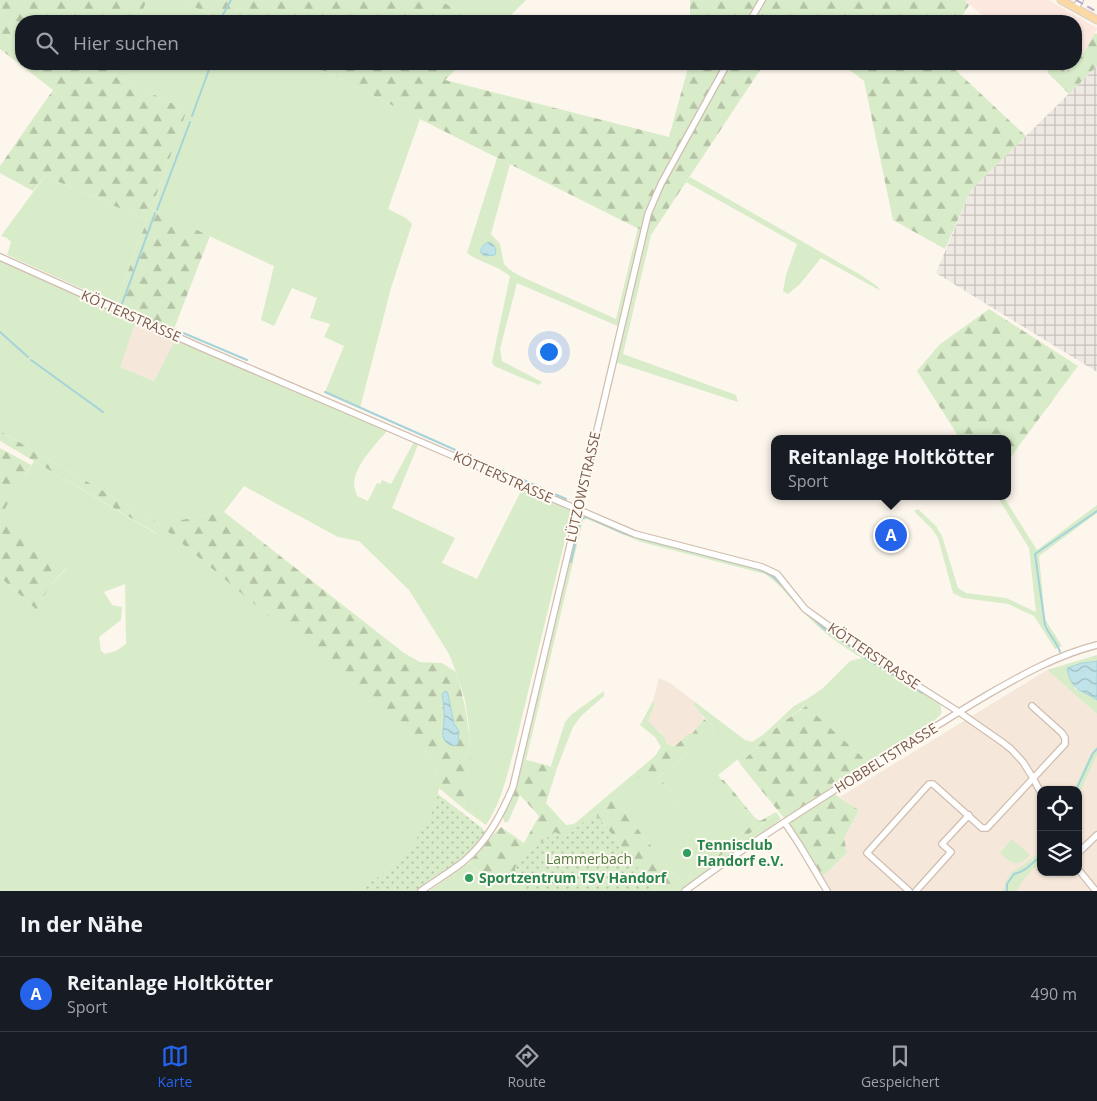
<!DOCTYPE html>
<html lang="de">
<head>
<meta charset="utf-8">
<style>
  :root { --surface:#171b24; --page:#242831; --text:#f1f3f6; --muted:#9ea1a6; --line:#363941; --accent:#2563eb }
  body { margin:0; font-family:"Open Sans",sans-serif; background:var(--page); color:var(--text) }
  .controls { position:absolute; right:15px; bottom:15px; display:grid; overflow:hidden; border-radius:10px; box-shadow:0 1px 4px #0004 }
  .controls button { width:45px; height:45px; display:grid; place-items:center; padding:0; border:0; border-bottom:1px solid var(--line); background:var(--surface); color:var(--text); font:25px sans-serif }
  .you { position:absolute; left:548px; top:351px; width:18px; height:18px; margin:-12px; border:4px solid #fff; border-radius:50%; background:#1a73e8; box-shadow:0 0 0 8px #1a73e833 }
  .badge { display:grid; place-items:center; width:32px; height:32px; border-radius:50%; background:var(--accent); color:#fff; font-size:16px; font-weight:700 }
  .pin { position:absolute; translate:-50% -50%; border:2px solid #fff; box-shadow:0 1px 5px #0006 }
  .popup { position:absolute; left:771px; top:435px; width:240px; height:65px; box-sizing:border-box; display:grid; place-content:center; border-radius:10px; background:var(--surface); filter:drop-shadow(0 1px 4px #0005); font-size:16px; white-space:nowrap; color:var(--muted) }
  .popup b { font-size:19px; color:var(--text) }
  .popup::after { content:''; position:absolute; left:50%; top:100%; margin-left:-10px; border:10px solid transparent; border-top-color:var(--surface) }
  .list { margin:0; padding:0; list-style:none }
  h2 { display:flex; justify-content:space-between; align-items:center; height:65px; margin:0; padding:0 20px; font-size:21px }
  h2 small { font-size:16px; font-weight:400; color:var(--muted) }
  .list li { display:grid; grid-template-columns:32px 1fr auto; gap:15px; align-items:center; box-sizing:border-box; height:75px; padding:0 20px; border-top:1px solid var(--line) }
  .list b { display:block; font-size:19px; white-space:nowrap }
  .list p { margin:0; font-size:16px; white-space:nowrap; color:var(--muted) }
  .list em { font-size:16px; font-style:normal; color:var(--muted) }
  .icon { flex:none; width:28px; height:28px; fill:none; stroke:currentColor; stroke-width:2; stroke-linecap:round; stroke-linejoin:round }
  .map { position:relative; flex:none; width:1097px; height:891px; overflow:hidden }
  .search { position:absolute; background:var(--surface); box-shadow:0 1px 4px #0004; left:15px; right:15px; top:15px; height:55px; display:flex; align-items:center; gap:12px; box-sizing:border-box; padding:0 18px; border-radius:20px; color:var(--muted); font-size:19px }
  .sheet { height:140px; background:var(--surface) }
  nav { display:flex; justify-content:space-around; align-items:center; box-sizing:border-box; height:70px; border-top:1px solid var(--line); background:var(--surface); font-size:14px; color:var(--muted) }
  nav a { display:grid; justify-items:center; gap:2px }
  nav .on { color:var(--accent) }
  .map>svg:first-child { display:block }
</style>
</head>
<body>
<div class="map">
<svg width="1097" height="891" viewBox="0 0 1097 891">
  <defs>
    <pattern id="industrial-grid" width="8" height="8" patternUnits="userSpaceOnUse" patternTransform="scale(1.25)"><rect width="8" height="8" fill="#efe9e4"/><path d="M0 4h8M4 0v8" fill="none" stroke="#c7c0bb"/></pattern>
    <pattern id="forest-firs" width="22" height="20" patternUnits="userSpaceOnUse" patternTransform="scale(1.25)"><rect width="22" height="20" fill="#d8ecc9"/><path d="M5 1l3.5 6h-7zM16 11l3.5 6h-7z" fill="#b4c2a5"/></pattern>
    <pattern id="garden-dots" width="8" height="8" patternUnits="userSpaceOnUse" patternTransform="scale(1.25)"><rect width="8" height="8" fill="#d8ecc9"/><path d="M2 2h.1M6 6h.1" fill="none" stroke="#b4c2a5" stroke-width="1.8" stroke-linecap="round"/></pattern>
    <pattern id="water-waves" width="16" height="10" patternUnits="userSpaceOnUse" patternTransform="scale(1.25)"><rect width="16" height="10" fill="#bfe3e8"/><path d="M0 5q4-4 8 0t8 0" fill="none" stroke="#a0bbbe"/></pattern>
  </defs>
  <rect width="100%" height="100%" fill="#fdf6ec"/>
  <path fill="#f5e8da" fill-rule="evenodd" d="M136 318 178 337 154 381 120 367Z
    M1047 670 1097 714V891H830L822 877 847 853 844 838 859 810 840 797ZM1041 790H1078V872H1041Z
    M659 678 670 683 695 702 693 705 701 713 704 719 692 735 683 738 674 747 666 743 661 733 652 726 648 721 655 706 653 701Z"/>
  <path fill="#fde8e0" d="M964 0H1049L1097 28V29L1083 54 1076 61V21H1000L987 19Z"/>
  <path fill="url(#industrial-grid)" d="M1097 66V372L936 273 971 190Z"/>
  <path fill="#d8ecc9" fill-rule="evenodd" d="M147 0H179L225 21H138Z
    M438 0H526L505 21H480Z
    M119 64H310L420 119 388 209 406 218 412 224 391 288 360 408 325 392 344 346 324 337 330 324 310 318 317 298 292 288 274 326 261 320 274 266 151 209 187 110 114 76Z
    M497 158 510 164 491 234 500 244 504 264 510 270 520 276 616 319 638 228 651 235 623 354 736 395 738 402 612 361 620 327 517 283 500 349 502 361 542 382 539 385 494 366 492 362 494 352 510 276C496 265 481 263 467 253Z
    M45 176 147 220 116 304 7 255 11 242 7 238 1 236Z
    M690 177 859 274 877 286 881 291 821 258 800 284 788 294 783 291 786 275 797 244 686 182Z
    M0 261 136 321 120 367 154 381 176 339 387 431C375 445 355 465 354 484 354 488 356 492 357 496L368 501 377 483 380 484 382 480 391 484 414 442 418 445 392 508 455 538 442 563 477 579 522 489 572 511 514 750C507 775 501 803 486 825L464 809 470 763 469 727 465 700 456 672 449 654 409 590 359 541 338 537 244 486 224 512 161 524 421 743 434 764 441 782 432 815 411 848 381 875 358 891H0V577L37 610 48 588 67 568 0 515 34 461 157 534 160 524 0 431ZM125 584 126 644 116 651 105 654 101 651 99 637 121 620 122 607 112 605 104 592Z
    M997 496H1003L1037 550 1097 505V513L1039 556 1045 619 1062 646 1055 649 1034 616 1008 604 963 598 953 593 938 538 933 530 914 511 918 509 936 526 942 536 958 588 966 593 1006 598 1036 612 1029 548Z
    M586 513 635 534 777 574 805 609 940 703C942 712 943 713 936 719L869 763 805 706 779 725 740 764 738 759 718 775 755 823 680 882 613 798 647 770 676 807 679 804 659 777 714 732 712 725C704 719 700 711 693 705L695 702 745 740 752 742 764 734 794 706 807 699 822 689 850 661 862 658C841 646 820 630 804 613 791 600 780 584 765 574L641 542 587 519 583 520 526 760 523 759 578 518 581 515Z
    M1097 655V661L1092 662 1082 663 1067 668 1075 689 1085 692 1097 700V714L1047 670Z
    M604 691V696L581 716 573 727 557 768 551 766 565 722 572 714Z
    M1097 746V755L1078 796V790H1074L1089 757Z
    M777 813 781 819 718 862 680 891H673Z
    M1012 839 1030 855C1018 868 1012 864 1000 853Z
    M1041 851V861L1025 878 1016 891H1003L1007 879 1012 872 1022 866Z
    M469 863 481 873 507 883 517 876 518 886 523 891H429Z"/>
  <path fill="url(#forest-firs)" d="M0 0H147L138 21H21V64H119L114 76 187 110 151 209 210 236 172 334 136 318 116 304 147 220 45 176 33 191 0 173V166L53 90 0 49Z
    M179 0H438L480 21H225Z
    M690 0H964L969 5 959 21H690Z
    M1095 33 1097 34V66L1069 94 1047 72 1052 64H1057L1066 72 1074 64H1076V61L1083 54Z
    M310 64H461L445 80 669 137 689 64H764L651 235Z
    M842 64H949L1026 136 971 190 945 249 893 220 864 81Z
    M989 309 1078 366 1007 462V439H960L917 371 939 345Z
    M0 431 160 524 224 512 404 653 420 662 442 663 456 672C465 702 471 731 470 763 469 778 466 794 464 809L439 788C443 774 428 755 421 743L160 525 158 534 0 441Z
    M0 448 31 465 1 515 67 567 48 588 37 610 0 577Z
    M653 701 655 705 648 721 665 738 666 743 674 747 688 734H692L704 719 712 725 714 732 659 777 679 804 676 807 647 771 613 798 680 882 755 823 721 780H724L755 818 760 821 776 812 777 813 673 891H656L595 813 565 837 515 868 517 876 507 883C492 882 480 872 469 863L493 835 501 827 524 843 539 816 520 795 508 822H504L503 817 515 792 523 759 557 768 546 803 566 825 574 824 655 756 661 747 655 737 640 725Z
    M806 706 869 763 828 790 859 810 844 838 847 853 822 877 788 823 740 764 779 725Z"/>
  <path fill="url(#garden-dots)" d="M438 794 482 828 485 832 472 849 461 859 416 891H358L381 875 411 848 431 815Z
    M595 813 656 891H523L518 886 515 868 526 853 555 832 565 837Z"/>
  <path fill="url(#water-waves)" stroke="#a5d3da" d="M488 242C495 244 497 249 495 255 489 255 486 258 481 253 480 247 484 245 488 242Z
    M1097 661V700C1079 688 1072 692 1067 668L1082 663 1092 662Z
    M446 691 448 694 454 724 459 731 458 744 454 746C438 742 444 731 444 719 445 711 443 702 442 694L444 692Z"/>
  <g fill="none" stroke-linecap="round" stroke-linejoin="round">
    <path stroke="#a5d3da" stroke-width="2" d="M220 20 231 0
      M192 116 211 64
      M157 210 190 122
      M124 308 122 304 155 213
      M174 329 247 360
      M0 332 28 357
      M31 360 103 412
      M325 392 460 452
      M470 456 566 499
      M571 562 580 523C581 519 582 517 587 517L623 533 642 539 758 569C775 576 777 580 789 593
      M811 616 823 628 858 652
      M1060 652C1057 642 1049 635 1045 625L1035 554 1097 511
      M865 658 922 693
      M1076 790 1093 753 1097 749
      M1007 891V884L1014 874C1025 872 1032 863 1041 856"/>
    <defs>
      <path id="minor" d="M1076 8 1080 0
        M750 21 762 0
        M0 257 200 347 635 534 762 567 777 574 805 609 865 652 959 712 1002 742 1011 749 1023 762 1033 778 1041 793
        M785 823 799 844 827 891
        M1078 853 1097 835
        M1078 869 1096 891
        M421 891C435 881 450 872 463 862 487 842 501 815 513 787L648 214 661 184 727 64
        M685 891C756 838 832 792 906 745 933 728 960 711 987 695 1022 675 1057 655 1097 645
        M909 891 867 853 929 784H933L982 828H987L1065 744V738L1062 733 1032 706
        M916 891 951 852 942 844 969 815"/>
      <path id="major" d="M1061 0 1097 20"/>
    </defs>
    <use href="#minor" stroke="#d1beb0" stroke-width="8"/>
    <use href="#major" stroke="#dad1cd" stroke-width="9"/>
    <use href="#minor" stroke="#fff" stroke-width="5.5"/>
    <use href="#major" stroke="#fbd9a5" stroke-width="7"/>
    <path stroke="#b9a8c9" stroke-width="2" stroke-dasharray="8 5" stroke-linecap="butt" d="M1076 0 1097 12"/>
  </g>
  <g fill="#2e9e5b" stroke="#fffaf3" stroke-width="2">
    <circle cx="687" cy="853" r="5"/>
    <circle cx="469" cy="878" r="5"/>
  </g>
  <g text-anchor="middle" stroke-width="4" stroke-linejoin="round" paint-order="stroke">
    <g font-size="14" fill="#7a5c4d" stroke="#fffaf3">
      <text transform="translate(131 316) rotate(24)" y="5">KÖTTERSTRASSE</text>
      <text transform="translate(503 477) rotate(24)" y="5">KÖTTERSTRASSE</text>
      <text transform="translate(583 487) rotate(-77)" y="5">LÜTZOWSTRASSE</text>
      <text transform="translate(874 656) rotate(34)" y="5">KÖTTERSTRASSE</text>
      <text transform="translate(886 758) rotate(-32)" y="5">HOBBELTSTRASSE</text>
    </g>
    <g font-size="14" font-weight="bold" fill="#27864d" stroke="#fffaf3" text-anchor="start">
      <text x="697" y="850">Tennisclub<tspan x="697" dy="16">Handorf e.V.</tspan></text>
      <text x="479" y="883">Sportzentrum TSV Handorf</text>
    </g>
    <g font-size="14" fill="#537a41" stroke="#fffaf3">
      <text x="589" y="864">Lammerbach</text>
    </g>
  </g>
</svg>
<div class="controls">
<button><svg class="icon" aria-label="locate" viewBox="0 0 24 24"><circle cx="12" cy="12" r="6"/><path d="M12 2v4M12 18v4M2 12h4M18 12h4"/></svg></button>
<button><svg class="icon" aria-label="layers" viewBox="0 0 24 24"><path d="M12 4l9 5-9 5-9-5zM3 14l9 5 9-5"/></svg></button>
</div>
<div class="you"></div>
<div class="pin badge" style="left:891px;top:535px">A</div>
<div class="popup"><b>Reitanlage Holtkötter</b>Sport</div>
<div class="search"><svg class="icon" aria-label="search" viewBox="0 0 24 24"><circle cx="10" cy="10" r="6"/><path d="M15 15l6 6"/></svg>Hier suchen</div>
</div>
<section class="sheet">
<h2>In der Nähe<small></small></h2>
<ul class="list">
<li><span class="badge">A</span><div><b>Reitanlage Holtkötter</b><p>Sport</p></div><em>490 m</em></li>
</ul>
</section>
<nav>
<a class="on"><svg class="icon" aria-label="map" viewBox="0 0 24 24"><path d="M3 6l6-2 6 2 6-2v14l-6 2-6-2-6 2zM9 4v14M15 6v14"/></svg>Karte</a>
<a><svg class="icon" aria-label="directions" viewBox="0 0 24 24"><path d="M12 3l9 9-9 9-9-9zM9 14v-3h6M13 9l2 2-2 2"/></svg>Route</a>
<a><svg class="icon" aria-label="saved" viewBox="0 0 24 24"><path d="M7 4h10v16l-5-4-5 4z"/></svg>Gespeichert</a>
</nav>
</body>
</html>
